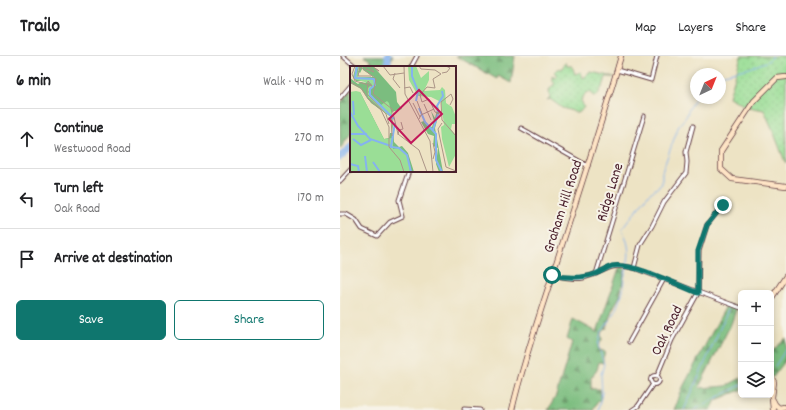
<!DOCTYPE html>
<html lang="en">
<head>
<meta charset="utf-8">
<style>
  :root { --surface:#fff; --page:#f2f2f2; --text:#202124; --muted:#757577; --line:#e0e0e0; --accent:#0f766e }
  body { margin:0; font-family:Dekko,sans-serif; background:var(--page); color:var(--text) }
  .controls { position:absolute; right:12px; bottom:12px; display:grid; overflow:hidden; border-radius:6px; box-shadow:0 2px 6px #0003 }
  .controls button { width:36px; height:36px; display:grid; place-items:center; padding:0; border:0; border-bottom:1px solid var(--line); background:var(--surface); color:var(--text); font:20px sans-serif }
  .compass { position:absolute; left:350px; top:12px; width:36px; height:36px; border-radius:50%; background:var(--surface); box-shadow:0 2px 6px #0003; rotate:43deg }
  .stop { position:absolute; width:12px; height:12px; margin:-9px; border:3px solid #0f766e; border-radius:50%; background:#fff }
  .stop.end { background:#0f766e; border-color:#fff; box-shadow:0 1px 4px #0008 }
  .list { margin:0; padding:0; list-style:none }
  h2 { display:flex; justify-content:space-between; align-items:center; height:52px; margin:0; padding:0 16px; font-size:17px }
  h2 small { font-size:13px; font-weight:400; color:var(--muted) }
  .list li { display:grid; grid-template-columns:26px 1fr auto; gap:12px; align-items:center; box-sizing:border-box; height:60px; padding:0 16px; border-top:1px solid var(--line) }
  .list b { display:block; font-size:15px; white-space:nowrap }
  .list p { margin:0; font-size:13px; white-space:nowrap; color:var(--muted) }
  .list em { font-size:13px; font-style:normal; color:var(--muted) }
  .actions { display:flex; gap:8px; padding:12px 16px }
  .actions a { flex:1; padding:9px 0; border:1px solid var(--accent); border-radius:6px; text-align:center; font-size:14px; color:var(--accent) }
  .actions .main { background:var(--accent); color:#fff }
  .icon { flex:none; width:22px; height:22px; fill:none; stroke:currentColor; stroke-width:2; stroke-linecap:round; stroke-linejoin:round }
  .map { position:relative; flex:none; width:446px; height:354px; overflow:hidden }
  header { display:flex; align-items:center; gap:24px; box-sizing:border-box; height:56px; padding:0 20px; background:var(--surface); border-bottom:1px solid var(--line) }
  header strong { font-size:19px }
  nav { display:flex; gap:22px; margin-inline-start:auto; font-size:14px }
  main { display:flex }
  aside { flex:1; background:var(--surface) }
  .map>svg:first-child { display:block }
</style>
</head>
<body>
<header>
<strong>Trailo</strong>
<nav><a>Map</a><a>Layers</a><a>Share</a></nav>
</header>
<main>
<aside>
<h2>6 min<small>Walk · 440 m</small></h2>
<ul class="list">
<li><svg class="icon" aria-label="ahead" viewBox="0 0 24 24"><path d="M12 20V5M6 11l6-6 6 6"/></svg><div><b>Continue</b><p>Westwood Road</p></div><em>270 m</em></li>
<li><svg class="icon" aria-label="left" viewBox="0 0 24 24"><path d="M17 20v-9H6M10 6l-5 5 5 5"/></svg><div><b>Turn left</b><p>Oak Road</p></div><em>170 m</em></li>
<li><svg class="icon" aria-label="arrive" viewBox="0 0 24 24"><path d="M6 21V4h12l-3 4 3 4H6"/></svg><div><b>Arrive at destination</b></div></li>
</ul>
<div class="actions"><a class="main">Save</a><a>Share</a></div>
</aside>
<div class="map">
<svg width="446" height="354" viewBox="0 0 446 354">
  <defs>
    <pattern id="grass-dots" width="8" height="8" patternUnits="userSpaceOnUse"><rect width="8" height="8" fill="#9ade96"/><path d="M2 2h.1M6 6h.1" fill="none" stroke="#86be81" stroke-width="1.8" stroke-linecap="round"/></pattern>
    <pattern id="forest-firs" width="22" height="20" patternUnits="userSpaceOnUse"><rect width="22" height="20" fill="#7bbd7f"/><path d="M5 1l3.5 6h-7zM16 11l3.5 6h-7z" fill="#679968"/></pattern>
  </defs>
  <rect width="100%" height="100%" fill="#f7f3e8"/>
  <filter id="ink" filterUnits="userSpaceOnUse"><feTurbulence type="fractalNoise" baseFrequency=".025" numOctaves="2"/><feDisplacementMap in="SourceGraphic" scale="8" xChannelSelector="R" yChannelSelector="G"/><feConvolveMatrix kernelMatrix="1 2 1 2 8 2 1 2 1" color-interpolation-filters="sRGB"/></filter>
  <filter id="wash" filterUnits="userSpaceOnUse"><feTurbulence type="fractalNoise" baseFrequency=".012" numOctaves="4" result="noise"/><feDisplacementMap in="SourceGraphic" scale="16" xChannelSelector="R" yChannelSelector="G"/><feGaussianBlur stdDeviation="0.9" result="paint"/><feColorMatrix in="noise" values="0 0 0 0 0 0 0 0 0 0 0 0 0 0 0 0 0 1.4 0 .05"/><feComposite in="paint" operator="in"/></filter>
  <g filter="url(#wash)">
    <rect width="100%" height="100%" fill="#ede3c4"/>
    <path fill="url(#grass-dots)" stroke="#727e60" d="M401 0H446V107L445 106 432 72 424 54 407 51 389 41Z
      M226 6 227 10H232L235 18 241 16 243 22 251 16 274 21H266L264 28 257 40H253L251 36 246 37 241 44 244 51 239 57 222 52 210 43 207 44 210 41 209 34 215 27 212 25V20L216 22 217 18 214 16 218 13 222 12Z"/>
    <path fill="url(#forest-firs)" stroke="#626e55" d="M24 0H53L48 11H27L31 5Z
      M116 0H175L171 27 158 20 157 23Z
      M11 33V77L0 93V48Z
      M283 210 285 213 280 240 272 254 266 273 261 278 262 284 258 290 260 294 266 296 263 301V307L259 306 257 314 251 322V333H260L261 342 254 351 253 354H208L216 340 232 286 227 283 233 263 257 276 279 212Z
      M387 248 397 251 391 268 359 331 360 332 386 330 401 322V334L376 344 371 354H334L343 331Z
      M446 282V304L433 321H431V296Z"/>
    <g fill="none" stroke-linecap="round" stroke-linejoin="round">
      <path stroke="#85b3ef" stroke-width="1" d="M380 19 410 12 428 5 433 0
        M287 209C291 196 288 185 282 173L309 138 322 128V116L339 69 346 61 349 53 356 41
        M435 310 446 293
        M258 354 262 337 261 319 264 308 258 289 261 277 274 258 283 235 284 222 287 212
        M344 354 389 252
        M354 354 401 329"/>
      <path stroke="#85b3ef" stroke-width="7" d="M48 11V0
        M0 101 11 91"/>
    </g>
  </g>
  <g filter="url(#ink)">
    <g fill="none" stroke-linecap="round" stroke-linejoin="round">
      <defs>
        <path id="street" d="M3 0 16 11
          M71 11 77 0
          M277 14 311 24 317 0
          M0 42 11 29
          M181 72 248 110
          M0 125 11 113
          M0 158H6L16 164 22 173 37 180 50 166 63 160 59 144 68 118
          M294 212 300 189 312 170 324 146 346 117 347 106 346 96 353 70
          M256 218 304 60
          M212 219C222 221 233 224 243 222 266 216 269 206 294 212L401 252
          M289 286 324 223
          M310.5 324a4.5 4.5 0 1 1 9 0a4.5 4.5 0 1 1-9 0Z
          M317 320 332 284 358 237 359 195 367 169 383 149
          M124 353 140 354
          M292 354 298 350 313 328"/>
        <path id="secondary" d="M446 21 437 22 414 45 381 95V113L392 123 446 130
          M431 243 446 220
          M431 320 434 326 432 341 433 354
          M433 344 435 348 439 352 444 351
          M172 354C183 307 198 263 213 217 236 145 260 73 281 0"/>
      </defs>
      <use href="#street" stroke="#623c42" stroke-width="5"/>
      <use href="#secondary" stroke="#623c42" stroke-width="6"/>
      <use href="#street" stroke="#fff" stroke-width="3"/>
      <use href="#secondary" stroke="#fee4c5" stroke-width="4.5"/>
    </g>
  </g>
  <g fill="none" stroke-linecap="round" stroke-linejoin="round" filter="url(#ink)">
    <path stroke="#0f766e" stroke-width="5" d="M212 219C227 222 240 223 255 218 261 216 266 212 272 210 292 206 338 229 358 237V195L367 169 383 149"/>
  </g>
  <g text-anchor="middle" stroke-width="4" stroke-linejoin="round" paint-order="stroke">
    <g font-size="15" fill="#4a1f2b" stroke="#f7f3e8">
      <text transform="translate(269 136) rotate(-73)" y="5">Ridge Lane</text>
      <text transform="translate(222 150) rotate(-72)" y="5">Graham Hill Road</text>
      <text transform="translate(326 274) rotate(-64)" y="5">Oak Road</text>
    </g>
  </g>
  <g transform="translate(10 10)">
    <rect width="106" height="106" fill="#ede3c4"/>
    <path d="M58 0H66L71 12 79 5V14L74 25 90 24 92 21 95 24 96 37 102 41 106 51V58H102L101 63 106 70V88L99 101 92 73 91 61 94 59 91 36 81 31 68 30 59 14Z" fill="#9ade96"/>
    <path d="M6 0H23L46 26 47 36 52 43 42 46 44 76 49 81 52 80 58 87 64 106H49L35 91V87L22 80 5 82 4 87 7 88 0 90V26H10L34 73 39 72 40 67H43L41 51 21 37 11 23 0 17V12L8 18 11 16 16 17 15 15H6L3 11ZM9 0 8 5 10 7 13 1V4L24 11H8ZM88 40 89 47 85 62 93 106H89L86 98 88 82 83 80 84 70 78 68 71 56 74 55 72 49 77 59 82 61 84 55 81 45 85 52Z" fill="#7bbd7f" fill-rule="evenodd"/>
    <path d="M6 0H10L7 3 8 11 23 12 25 18 18 26 31 39 37 35 39 37 42 49 35 47 18 31 17 23 22 18 4 13ZM6 25 10 26 34 73 43 72V83L48 82 58 90 60 106H0V26Z" fill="#9ade96"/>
    <path fill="none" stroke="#85b3ef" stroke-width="2" d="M7 0 5 12 24 13 25 19 20 23V29L44 53M62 1V10L68 25 66 35M3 35 4 49M69 42 75 56 86 68V94L92 106M0 46 8 60 20 73 41 80M88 46 87 40 93 30 92 25M45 57 41 81 49 82 57 89 61 106M83 64 88 48M0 68H17M3 73 11 79 21 74M15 90 17 106M23 96 30 106M0 98 8 100 9 106"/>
    <path fill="none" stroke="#ac9587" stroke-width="1" d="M5 0 2 8 5 15 22 20M9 0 26 13 23 28 42 43 48 68 69 84 77 106M16 0V3L24 6 19 0M22 0 29 5 26 3M33 0 40 9 54 7M54 0 55 28 80 75 83 106M69 0 71 3 85 4 91 8 83 13 85 22 77 21 70 29 72 36 79 33 85 46 92 49M10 1 8 10H21M45 7 43 13 50 22M92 7 97 6 100 2 96 0M0 16 11 22 18 33 31 44 39 61V81L50 94 54 106M22 20 18 15 17 28 36 48 39 58M54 22 60 21 63 27M67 35 72 48M63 37 70 51M74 38 81 54M100 39 103 33 101 28 91 36 92 54 106 70M38 52H41L42 70M69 53 71 49 84 43M92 57 88 63 96 101 106 105M48 69 49 64 53 63 51 56M83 93 85 86 83 77"/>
    <path fill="#c2185b" fill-opacity="0.15" stroke="#c2185b" stroke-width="2" d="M69 24 92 48 61 77 39 53Z"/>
    <rect width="106" height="106" fill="none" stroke="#4a1f2b" stroke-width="2"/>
  </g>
</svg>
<div class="controls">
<button>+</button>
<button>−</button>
<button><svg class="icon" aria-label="layers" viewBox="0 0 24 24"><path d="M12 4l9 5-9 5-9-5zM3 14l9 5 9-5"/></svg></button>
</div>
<svg class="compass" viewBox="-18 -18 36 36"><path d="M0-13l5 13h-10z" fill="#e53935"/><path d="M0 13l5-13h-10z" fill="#757577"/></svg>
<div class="stop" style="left:212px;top:219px"></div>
<div class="stop end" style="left:383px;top:149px"></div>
</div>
</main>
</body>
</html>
